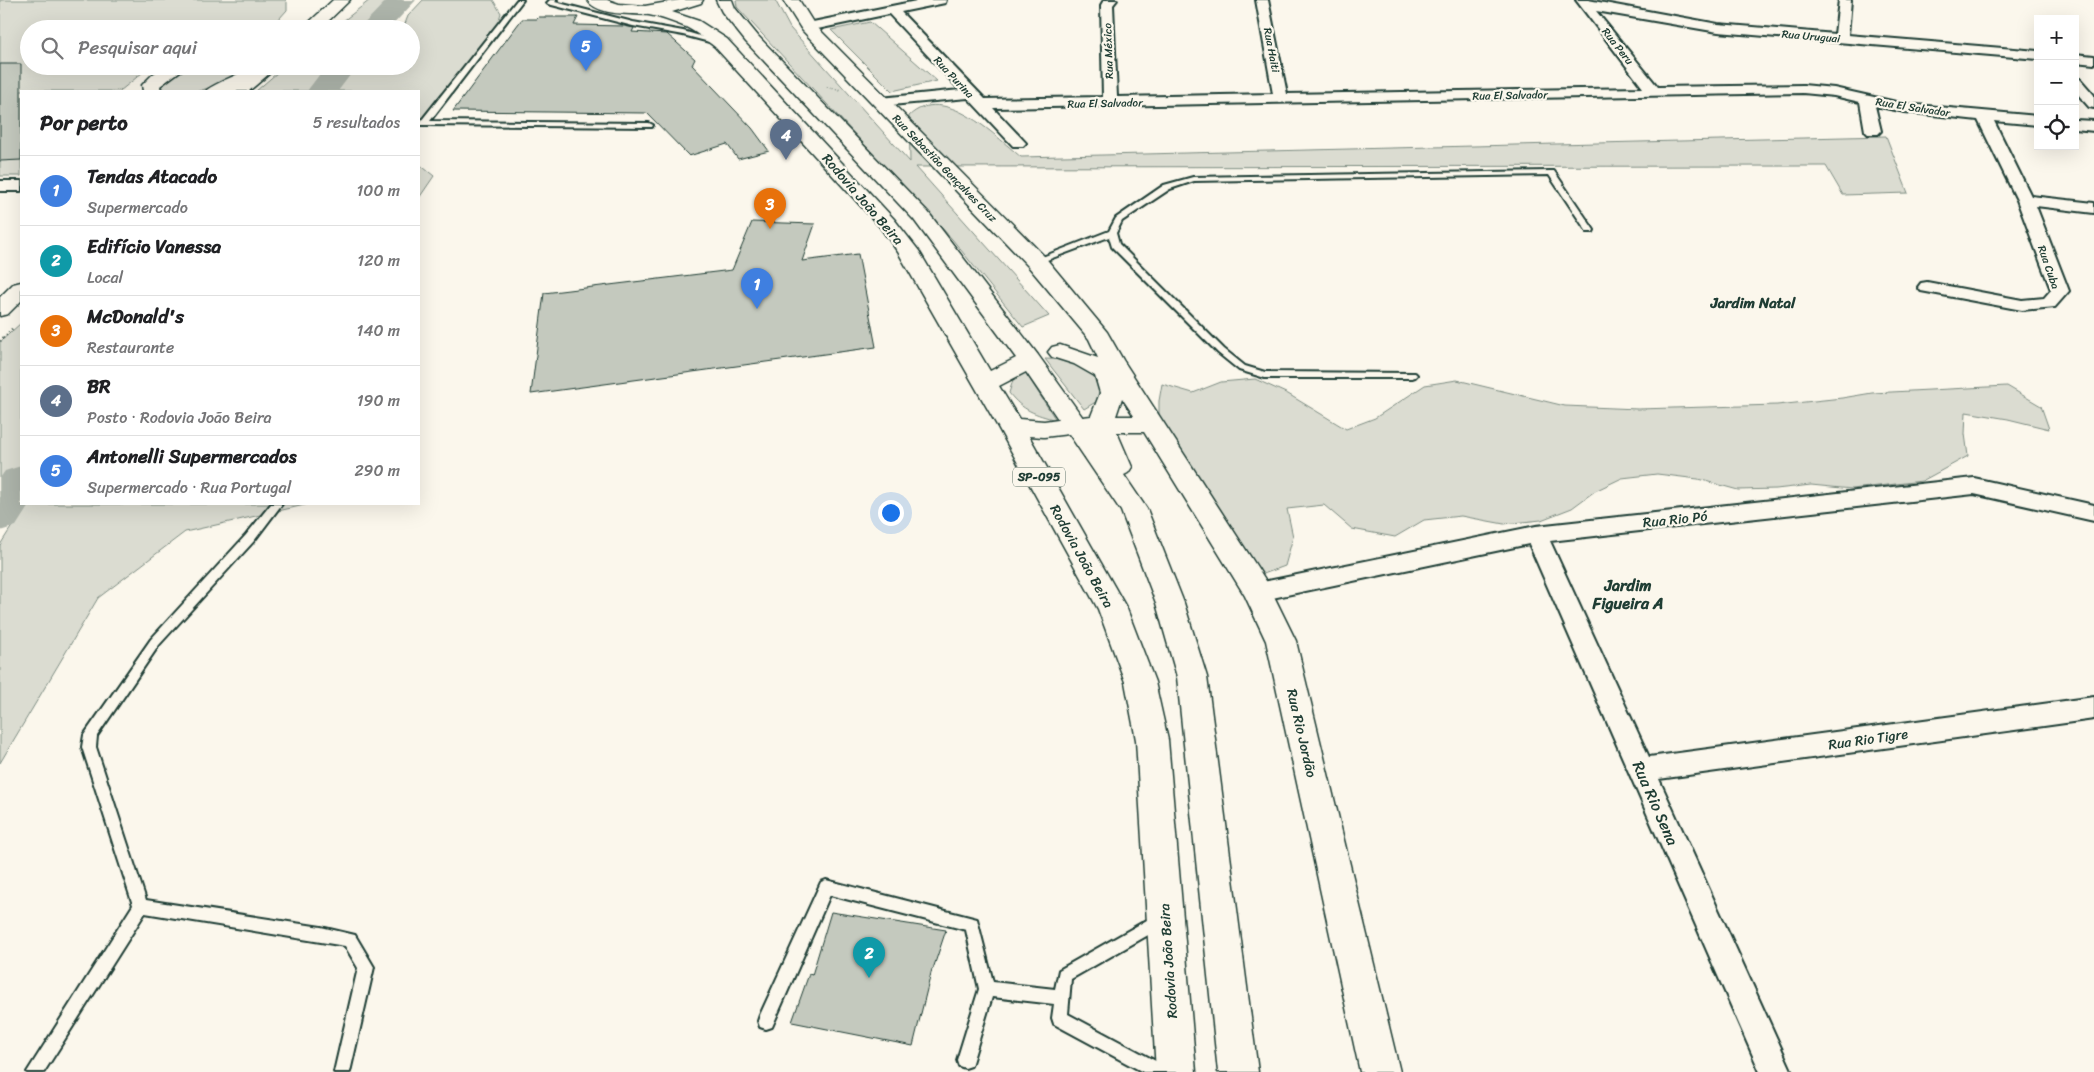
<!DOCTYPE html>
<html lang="pt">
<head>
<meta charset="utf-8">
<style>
  :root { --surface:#fff; --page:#f2f2f2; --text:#202124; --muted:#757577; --line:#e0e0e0; --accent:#d1495b }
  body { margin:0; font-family:Sriracha,sans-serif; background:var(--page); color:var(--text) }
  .controls { position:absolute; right:15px; top:15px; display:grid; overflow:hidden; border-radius:0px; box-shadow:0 5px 20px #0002 }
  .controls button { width:45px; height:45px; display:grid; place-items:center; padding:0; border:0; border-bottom:1px solid var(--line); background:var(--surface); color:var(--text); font:25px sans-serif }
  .you { position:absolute; left:890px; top:512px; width:18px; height:18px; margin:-12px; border:4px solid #fff; border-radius:50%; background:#1a73e8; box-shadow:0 0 0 8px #1a73e833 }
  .badge { display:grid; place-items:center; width:32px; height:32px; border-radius:50%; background:var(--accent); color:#fff; font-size:16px; font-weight:700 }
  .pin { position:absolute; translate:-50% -41px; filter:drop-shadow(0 1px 2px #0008) }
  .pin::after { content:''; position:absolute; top:26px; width:18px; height:15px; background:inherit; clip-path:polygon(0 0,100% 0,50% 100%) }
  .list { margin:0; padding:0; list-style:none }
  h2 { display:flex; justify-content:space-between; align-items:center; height:65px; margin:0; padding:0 20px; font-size:21px }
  h2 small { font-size:16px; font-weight:400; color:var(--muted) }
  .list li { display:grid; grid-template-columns:32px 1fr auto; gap:15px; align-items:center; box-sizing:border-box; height:70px; padding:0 20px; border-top:1px solid var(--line) }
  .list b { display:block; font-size:19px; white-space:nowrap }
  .list p { margin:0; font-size:16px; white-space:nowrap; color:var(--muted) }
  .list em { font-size:16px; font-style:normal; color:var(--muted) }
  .icon { flex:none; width:28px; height:28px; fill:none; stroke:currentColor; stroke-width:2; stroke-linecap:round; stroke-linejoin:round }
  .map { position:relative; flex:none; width:2094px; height:1072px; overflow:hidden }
  .search { position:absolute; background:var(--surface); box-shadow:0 5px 20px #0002; left:20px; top:20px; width:400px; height:55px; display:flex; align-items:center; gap:12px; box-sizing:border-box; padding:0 18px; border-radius:28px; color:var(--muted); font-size:19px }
  .panel { position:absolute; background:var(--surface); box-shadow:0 5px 20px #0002; left:20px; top:90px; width:400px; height:415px; border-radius:0px }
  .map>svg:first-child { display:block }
</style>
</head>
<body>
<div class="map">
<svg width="2094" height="1072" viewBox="0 0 2094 1072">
  <rect width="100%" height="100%" fill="#fbf7ec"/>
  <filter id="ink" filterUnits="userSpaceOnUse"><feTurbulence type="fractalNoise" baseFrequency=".02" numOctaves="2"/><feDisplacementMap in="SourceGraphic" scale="10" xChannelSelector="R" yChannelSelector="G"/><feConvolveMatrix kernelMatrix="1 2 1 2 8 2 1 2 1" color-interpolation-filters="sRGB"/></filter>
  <g filter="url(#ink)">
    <path fill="#dbdcd1" stroke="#7d8c82" d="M0 0H285L287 2V10L270 29H29V66H155L148 68 120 91H21V176H0Z
      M370 0H402L380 13 367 29H333Z
      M423 0H493L501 13 495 33 419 125V91H256L285 66H411V29H403L408 16Z
      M736 0H775L790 28 910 162 909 116C944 83 994 135 1021 157L1886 136 1908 193 1843 195 1826 166 916 167 1049 316 1023 327 952 239 737 7Z
      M870 22 937 81 892 91 831 30Z
      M192 66H257L220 84 199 91H165L161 86 175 72Z
      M419 164 434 176 419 198Z
      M21 323V469L17 484 0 504V342Z
      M1045 359 1073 360 1088 364 1105 385 1099 400 1084 409Z
      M1023 369 1056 420C1035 414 1023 411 1009 393L1013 380Z
      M1255 379 1288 394 1346 429 1375 418 1425 385 1457 380 1565 406 1638 409 1777 405 1842 398 1872 393 2007 386 2041 406 2049 429 2008 419 1966 412 1965 434 1968 456 1922 481 1852 489 1811 485 1776 489 1738 490 1698 479 1657 474 1622 478 1595 491 1572 508 1541 520 1504 524 1461 516 1424 520 1395 537 1352 529 1324 505 1287 509 1293 537 1285 566 1250 579 1159 425V401L1162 384 1193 393 1221 382Z
      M26 504H309L185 532 98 598 0 763V545Z"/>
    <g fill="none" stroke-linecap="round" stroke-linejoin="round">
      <path fill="#adb4aa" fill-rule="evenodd" d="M387 0H416L389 29H359Z
        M326 66H357L338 91H307Z
        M21 466V504H30L16 526 0 531V478L5 471Z"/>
    </g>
    <path fill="#c4c9be" stroke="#1f3d34" d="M539 17H578L574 25 624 26 634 28 632 32 667 34 695 59 692 65 752 128 769 151 738 159 727 144 689 156 647 113 453 111 522 19H537Z
      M0 64H21V160L0 161Z
      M752 222 815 224 802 261 858 254 876 347 531 394 544 293 732 270Z
      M831 912 946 930 933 969H932L913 1046 792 1022 809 974 812 975Z"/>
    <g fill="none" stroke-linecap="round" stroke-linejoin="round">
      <defs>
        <path id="lane" d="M517 0H523L430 121 649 123 653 125 652 127 421 125V121Z
          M550 0H557L555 2 633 22 683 31 720 42 717 44 683 35 633 26 548 4 547 3Z
          M1551 171H1554L1594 230 1593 232H1587L1549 175 1194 181 1170 189 1122 221 1116 233 1119 244 1224 349 1245 366 1265 372 1415 373 1417 375 1415 377 1412 378H1265L1239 370 1218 353 1112 247 1109 237 1039 263H1033L1032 261 1109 231 1116 218 1164 185 1193 177Z
          M271 504H282L254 541 159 645 97 736 96 747 146 900 321 927 355 935 374 967 350 1072H334L358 968 345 946 145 913 44 1072H27L133 905 82 747 84 735 151 639 246 535Z
          M826 880 977 919 993 982 1055 989 1059 970 1154 916 1159 914 1164 916 1166 921 1164 926 1071 979 1068 1014 1165 1066 1167 1072H1143L1054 1024 1052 1018 1054 1004 992 997 971 1066 965 1068 959 1066 957 1060 979 989 966 930 830 895 772 1027 766 1029 760 1027 758 1021 760 1015 821 882Z"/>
        <path id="street" d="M921 0H946L945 3 901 12 985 99 1103 97 1101 5 1104 0H1117L1113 5 1117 97 1273 94 1256 0H1268L1287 94 1643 88 1576 0H1588L1718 24 1835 34 1839 0H1851L1848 35 2038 51V59L1718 32 1596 11 1658 87 1803 85 1834 88 1905 104 2038 116V125L1994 121 2031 196 2094 203V213L2036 206 2069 291 2055 307 2022 310 1921 291 1918 287 1921 283 1927 282 2022 300 2044 298 2051 290 2017 200 1978 120 1905 112 1875 106 1881 131 1878 134H1868L1865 131 1860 102 1834 96 1803 93 993 108 1026 143 1023 146H1013L968 98 880 106 875 105 873 102 875 99 880 98 960 90 889 14 808 31 801 27 808 23Z
          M2075 54 2094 56V64L2075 62Z
          M2075 78 2080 79 2094 95V108L2089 107 2075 91Z
          M2075 120 2094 121V131L2075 129Z
          M0 181H21V191H0Z
          M1974 478 2094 505V521L1974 494 1550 541 1649 757 2094 697V719L1659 779 1792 1072H1760L1529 544 1258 601 1250 598 1246 592 1250 586 1258 583 1536 526Z"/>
        <path id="secondary" d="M783 0H799L814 24 1044 256 1107 332 1123 360 1268 584 1296 641 1400 1072H1360L1266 641 1245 596 1144 432H1084L1075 430 1071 424 1075 418 1091 416 1100 393 1095 376 1074 364 1052 357 1048 352 1052 347 1060 345 1098 358 1089 339 1028 266 802 30ZM1122 398 1134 416H1116Z
          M258 66 277 67 249 91H230Z
          M21 282V301L8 314 0 316V297L13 284Z"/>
        <path id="primary" d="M333 0H350L320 29H302Z
          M587 0H607L619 4 645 6 680 0H703L701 3 672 12 699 21 727 39 894 219 919 251 990 371 1016 358 914 220 746 42 722 12 716 0H732L735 8 758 36 928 212 1038 355 1091 429 1089 422 1092 416 1101 414 1110 416 1132 467 1128 473 1124 475 1147 509 1184 603 1207 677 1258 1072H1218L1177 677 1156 603 1121 511 1069 434 1044 437 1029 436 1127 609 1155 682 1168 740 1196 1072H1156L1136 740 1125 682 1098 609 998 427 898 252 880 227 715 47C706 40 696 32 686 27 676 23 660 17 649 15 632 13 599 17 587 0ZM1026 372 1058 419 1044 421 1019 419 999 386Z
          M166 66H187L160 86 161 91H143L142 85 153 74Z
          M255 66H276L274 70 234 91H206C209 86 246 71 255 66Z"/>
      </defs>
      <use href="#lane" stroke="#1f3d34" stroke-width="4"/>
      <use href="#street" stroke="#1f3d34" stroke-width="4"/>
      <use href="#secondary" stroke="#1f3d34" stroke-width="3"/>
      <use href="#primary" stroke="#1f3d34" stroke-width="3"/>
      <path stroke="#1f3d34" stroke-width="2" stroke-dasharray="0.5 2.5" stroke-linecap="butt" d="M827 87 841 90"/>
      <path stroke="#1f3d34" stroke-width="2.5" stroke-dasharray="1 3" stroke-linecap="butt" d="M0 341 14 327"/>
      <use href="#lane" fill="#fbf7ec" fill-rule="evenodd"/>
      <use href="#street" fill="#fbf7ec" fill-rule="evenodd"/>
      <use href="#secondary" fill="#fbf7ec" fill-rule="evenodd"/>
      <use href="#primary" fill="#fbf7ec" fill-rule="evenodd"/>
    </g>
  </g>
  <g text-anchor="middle" stroke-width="4.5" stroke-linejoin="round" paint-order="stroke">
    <g font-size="11" fill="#1f3d34" stroke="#fbf7ec">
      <text transform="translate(1811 36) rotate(5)" y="4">Rua Uruguai</text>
      <text transform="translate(1618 46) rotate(52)" y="4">Rua Peru</text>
      <text transform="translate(1272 50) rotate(79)" y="4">Rua Haiti</text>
      <text transform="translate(1108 51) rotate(-92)" y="4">Rua México</text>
      <text transform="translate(954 77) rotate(47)" y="4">Rua Purina</text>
      <text transform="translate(1510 95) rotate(-1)" y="4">Rua El Salvador</text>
      <text transform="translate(1105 103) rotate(-1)" y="4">Rua El Salvador</text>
      <text transform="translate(1913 107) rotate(9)" y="4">Rua El Salvador</text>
      <text transform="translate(945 168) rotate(46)" y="4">Rua Sebastião Gonçalves Cruz</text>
      <text transform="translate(2049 267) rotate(71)" y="4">Rua Cuba</text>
    </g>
    <rect fill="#fbf7ec" stroke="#61756b" stroke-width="1" x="1013" y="467.5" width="52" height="19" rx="4"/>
    <g font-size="12" font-weight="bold" fill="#1f3d34">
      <text x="1039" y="481">SP-095</text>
    </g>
    <g font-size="14" fill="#1f3d34" stroke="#fbf7ec">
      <text transform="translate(863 199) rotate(49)" y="5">Rodovia João Beira</text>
      <text transform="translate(1675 519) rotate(-6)" y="5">Rua Rio Pó</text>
      <text transform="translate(1082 556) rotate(61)" y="5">Rodovia João Beira</text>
      <text transform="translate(1302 733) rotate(77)" y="5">Rua Rio Jordão</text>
      <text transform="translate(1868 739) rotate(-8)" y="5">Rua Rio Tigre</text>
      <text transform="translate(1168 961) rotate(-94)" y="5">Rodovia João Beira</text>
    </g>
    <g font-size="15" font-weight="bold" fill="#1f3d34" stroke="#fbf7ec">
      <text x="1753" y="308">Jardim Natal</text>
    </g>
    <g font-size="16" font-weight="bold" fill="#1f3d34" stroke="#fbf7ec">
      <text x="1628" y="591">Jardim<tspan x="1628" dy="18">Figueira A</tspan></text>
    </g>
    <g font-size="16" fill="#1f3d34" stroke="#fbf7ec">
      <text transform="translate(1656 803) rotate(66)" y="6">Rua Rio Sena</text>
    </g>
  </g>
</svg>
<div class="controls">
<button>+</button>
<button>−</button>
<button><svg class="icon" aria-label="locate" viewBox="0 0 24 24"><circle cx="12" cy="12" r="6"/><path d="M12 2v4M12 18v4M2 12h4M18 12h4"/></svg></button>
</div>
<div class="you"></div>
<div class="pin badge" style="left:757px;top:309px;background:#3f7fe0">1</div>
<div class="pin badge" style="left:869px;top:978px;background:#0f9aa8">2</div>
<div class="pin badge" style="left:770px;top:229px;background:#e8710a">3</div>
<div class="pin badge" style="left:786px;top:160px;background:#5c6f8a">4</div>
<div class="pin badge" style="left:586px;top:71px;background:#3f7fe0">5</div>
<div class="search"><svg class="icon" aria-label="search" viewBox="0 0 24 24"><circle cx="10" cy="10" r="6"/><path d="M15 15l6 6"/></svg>Pesquisar aqui</div>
<section class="panel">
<h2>Por perto<small>5 resultados</small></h2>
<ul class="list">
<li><span class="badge" style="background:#3f7fe0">1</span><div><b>Tendas Atacado</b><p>Supermercado</p></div><em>100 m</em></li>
<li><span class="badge" style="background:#0f9aa8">2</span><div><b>Edifício Vanessa</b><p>Local</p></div><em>120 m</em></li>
<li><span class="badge" style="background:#e8710a">3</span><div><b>McDonald's</b><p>Restaurante</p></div><em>140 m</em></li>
<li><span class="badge" style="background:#5c6f8a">4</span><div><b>BR</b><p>Posto · Rodovia João Beira</p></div><em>190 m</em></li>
<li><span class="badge" style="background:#3f7fe0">5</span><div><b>Antonelli Supermercados</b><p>Supermercado · Rua Portugal</p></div><em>290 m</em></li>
</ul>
</section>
</div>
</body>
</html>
